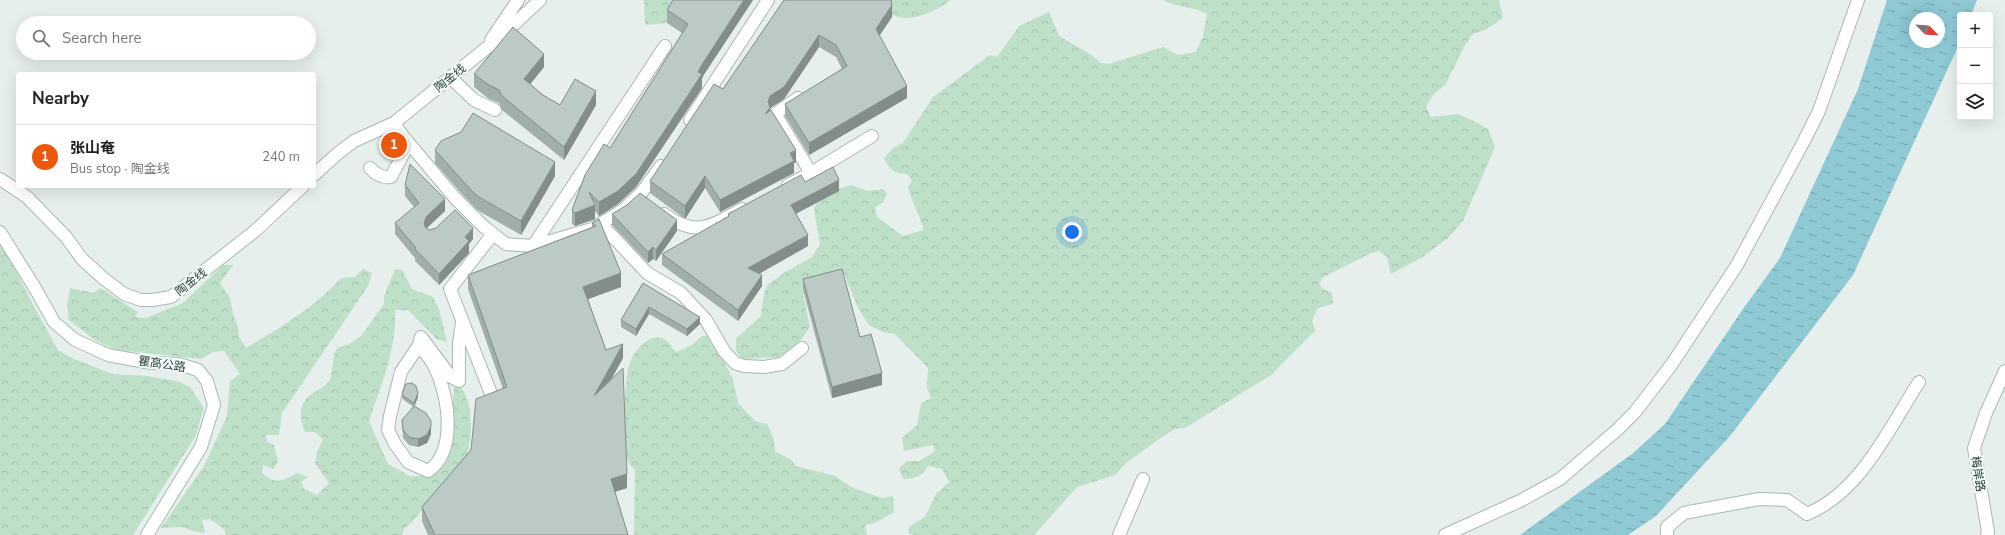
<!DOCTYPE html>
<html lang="en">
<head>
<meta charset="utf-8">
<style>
  :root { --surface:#fff; --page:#f2f2f2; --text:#222; --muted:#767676; --line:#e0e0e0; --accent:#ea580c }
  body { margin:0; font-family:"Nunito Sans","Noto Sans SC",sans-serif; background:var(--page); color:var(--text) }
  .controls { position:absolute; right:12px; top:12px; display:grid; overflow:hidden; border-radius:4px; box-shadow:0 4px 16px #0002 }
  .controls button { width:36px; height:36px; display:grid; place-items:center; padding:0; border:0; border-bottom:1px solid var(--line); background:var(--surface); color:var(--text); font:20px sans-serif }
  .compass { position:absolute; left:1909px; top:12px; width:36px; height:36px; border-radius:50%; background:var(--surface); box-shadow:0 4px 16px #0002; rotate:115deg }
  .you { position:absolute; left:1072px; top:232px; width:14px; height:14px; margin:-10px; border:3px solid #fff; border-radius:50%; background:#1a73e8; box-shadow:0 0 0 6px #1a73e833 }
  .badge { display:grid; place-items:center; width:26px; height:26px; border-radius:50%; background:var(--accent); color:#fff; font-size:13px; font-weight:700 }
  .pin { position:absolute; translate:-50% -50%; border:2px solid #fff; box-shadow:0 1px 4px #0006 }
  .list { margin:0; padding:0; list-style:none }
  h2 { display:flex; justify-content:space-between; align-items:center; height:52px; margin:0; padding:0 16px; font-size:17px }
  h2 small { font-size:13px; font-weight:400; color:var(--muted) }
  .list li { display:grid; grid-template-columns:26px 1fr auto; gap:12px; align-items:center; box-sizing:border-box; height:64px; padding:0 16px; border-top:1px solid var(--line) }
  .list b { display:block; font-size:15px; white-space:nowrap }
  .list p { margin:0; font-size:13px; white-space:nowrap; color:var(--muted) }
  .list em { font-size:13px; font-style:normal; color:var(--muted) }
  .icon { flex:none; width:22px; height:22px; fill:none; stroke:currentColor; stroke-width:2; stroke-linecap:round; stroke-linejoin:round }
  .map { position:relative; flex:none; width:2005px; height:535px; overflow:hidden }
  .search { position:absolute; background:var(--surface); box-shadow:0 4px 16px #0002; left:16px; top:16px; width:300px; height:44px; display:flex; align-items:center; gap:10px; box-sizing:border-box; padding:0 14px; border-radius:22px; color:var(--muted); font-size:15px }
  .panel { position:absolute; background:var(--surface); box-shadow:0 4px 16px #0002; left:16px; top:72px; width:300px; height:116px; border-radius:4px }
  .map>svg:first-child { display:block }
</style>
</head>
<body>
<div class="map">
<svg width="2005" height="535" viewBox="0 0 2005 535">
  <defs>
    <pattern id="forest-crowns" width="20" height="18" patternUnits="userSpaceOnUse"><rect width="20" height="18" fill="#bfe0c8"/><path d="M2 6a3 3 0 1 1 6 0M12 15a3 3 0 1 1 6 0" fill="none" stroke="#a4c1ad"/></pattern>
    <pattern id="water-ripples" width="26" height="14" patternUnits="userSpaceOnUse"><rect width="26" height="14" fill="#8ec9d4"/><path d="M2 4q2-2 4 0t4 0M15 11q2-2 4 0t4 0" fill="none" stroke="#74a5ad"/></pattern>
  </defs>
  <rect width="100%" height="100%" fill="#e6efeb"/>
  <path fill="url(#forest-crowns)" d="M644 0H682L667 23 645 25Z
    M889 0H951C936 11 909 25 891 14Z
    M1163 0H1499L1503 18 1487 29 1473 34 1465 45 1445 85 1434 94 1426 106 1431 117 1458 114 1476 122 1488 129 1495 147 1463 221 1448 238 1421 258 1391 274 1387 257 1379 251 1371 253 1322 278 1319 284 1322 288 1332 293 1333 304 1318 308 1312 320 1315 331 1271 375 1185 428 1175 429 1163 436 1126 463 1115 475 1077 487 1034 535H914L908 533 909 527 925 517 936 494 949 482 942 469 928 466C922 476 915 479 903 479L899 469 907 461H920L935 451 933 445 904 451 902 438 917 425 921 403 931 398 927 388 928 368 895 334 883 332 869 325 858 308 844 274 802 289 810 327 793 351 778 357 742 359 736 351V339L761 316 764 293 767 285 784 273 812 257 820 244 814 209 820 196 830 188H842L851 185 868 191 883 189 887 194 883 202 875 208 877 217 903 236 923 230C921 215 911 202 908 187L912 181 907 174C894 173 890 170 884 158L893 148 903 143 933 97 990 55 997 57 1019 26 1049 12 1059 36 1090 54 1101 63 1109 64 1163 47 1178 55 1196 52 1203 36 1207 14C1193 6 1177 8 1163 0Z
    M0 239 31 301 58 350 72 358 112 374 147 376 177 381 190 387 204 408 195 437 133 535H0Z
    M223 265H233L220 283 230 298 233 314 238 327 239 337 246 348C280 328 314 308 341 278L355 277 363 269 372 273 368 286 282 413 279 435H266L267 442 274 445 278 462 273 469 263 465 262 473C276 485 283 481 297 473L308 477 301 482 304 489 317 495 329 483 315 463 317 452 323 439 315 432H305C300 421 298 406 308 397 315 389 325 390 330 379 334 369 331 358 337 348L348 345 362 335 384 304V296L395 269 402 270 412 289 433 297 439 309 447 342 437 339 408 310H395C397 348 381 386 369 421L388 464 410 476H420L438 459 452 414 454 387 459 386 465 393 470 409 471 433 467 457 413 521 404 529 402 535H225V530L210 519 202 520 205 533 192 531 182 527 161 528 204 466 227 416 230 381 240 374 224 351 213 352 201 359 117 350 95 340 69 320 67 305 70 288 94 293 100 288 138 312 135 317 146 318 183 303Z
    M702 336H711L733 379 738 403 755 421 767 424 774 439 775 451 791 460 796 466 835 476 853 488 882 498 893 496 894 512 875 523 865 525 867 535H634L635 470C633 468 630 465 629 463 621 449 625 387 628 370 630 356 648 329 666 340 670 343 673 349 676 352L692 345Z"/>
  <path fill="url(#water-ripples)" fill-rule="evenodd" d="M1887 0H1977L1971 15H1960V42L1956 51 1853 275 1730 436 1656 516 1628 535H1520L1632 454 1665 424 1743 309 1780 258 1858 89ZM1915 18H1939V42H1915Z"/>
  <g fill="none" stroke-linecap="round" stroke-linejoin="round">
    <defs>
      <path id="minor" d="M491 40 518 0
        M451 78 474 100 495 110
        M690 120 768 0
        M394 123 402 135 455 198 483 226 506 244 533 246 592 229 623 210 642 192 661 166
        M370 168C376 175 382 178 391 177L409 143
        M811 173 872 136
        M314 175 337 154 354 141 394 123 505 33 540 0
        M0 179 27 197 66 237 82 259 103 278 124 294 141 300H152L171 297 255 231 303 186
        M788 185 811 173 775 114 798 98
        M664 214C696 238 711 226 742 209
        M601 224 647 273 681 293 706 320 724 351 735 363 744 366 764 367 782 364 802 348
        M0 232 35 288 54 322 75 340 108 355 151 363 179 364 198 370 207 381 214 405 201 447 147 535
        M533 246 665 46
        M419 345C423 350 428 356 432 362 448 390 459 450 428 471L408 462 395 444 388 430 390 416 401 372 419 345 421 337 451 377 459 381V343L462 322
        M490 391 450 289 493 234
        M1119 535 1143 479
        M1445 535 1520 501 1560 479 1618 429 1635 412 1672 364 1737 265 1804 141 1819 111 1858 0
        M1667 535V527L1684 513 1759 499 1787 500 1807 514C1861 492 1889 428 1919 382
        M1987 535 1988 532 1974 448 1986 413 2005 371"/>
    </defs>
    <use href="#minor" stroke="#a8b8b2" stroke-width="14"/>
    <use href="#minor" stroke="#fff" stroke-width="12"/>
  </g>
  <path fill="#a1aea9" d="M673 0H753L703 76 702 79V88L636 187 618 204 599 216 595 211V219L575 226 572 224V210L610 148 682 33 667 23V10Z
    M784 0 892 17 879 35 907 98 809 155 785 116V104L842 69 836 57 819 47 784 99 770 108V111L796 162 794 163V173L720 212 705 188 685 219 650 193V181L723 89Z
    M544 67 530 84 543 95 560 105H596L564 160 502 110 499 103 489 99 474 87V74Z
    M435 150 555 176 521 235 477 210 461 193 435 163Z
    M805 182 839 191 796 214 808 246 759 274 762 286 738 321 662 265V254L728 217V214Z
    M405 185 445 211 426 228 429 230 473 239 469 244V253L439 285 415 261V258L395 234V223L414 207 405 196Z
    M612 214 677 231 656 261 653 259 648 263 612 225Z
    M599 219 621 287 588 299 606 350 623 358 611 380 627 488 615 492 628 535H428L422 521V507L471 450 503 389 468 289V275L592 227V223Z
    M803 279 860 337 882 385 832 398 803 290Z
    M643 283 700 324 687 336 649 314 636 336 621 327V320Z
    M402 394 418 397 414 407 431 434 427 443 418 447 409 445 403 438 402 420 414 407 405 401 402 398Z"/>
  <path fill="#838d89" d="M744 0H753L703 76 702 79V88L636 187 618 204 599 216V202L698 72 703 63Z
    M892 5V17L876 41V29Z
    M819 35V47L784 99 770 108V120L765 114 768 102 770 96Z
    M544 54V67L524 92V79Z
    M907 86V98L809 155V143Z
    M596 91V105L564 160V147Z
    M796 150V162L794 163V173L720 212V200Z
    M555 162V176L521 235V221Z
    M705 176V188L685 219V206Z
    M839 180V191L791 216V205Z
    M445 199V211L426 229 424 224 426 217Z
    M595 205V219L575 226V213Z
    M677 220V231L656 261V250Z
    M473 228V239L469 244V253L439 285V274L465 237Z
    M808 235V246L748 280V268Z
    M653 247V259L648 263V252Z
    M621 273V287L583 301V287Z
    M762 275V286L738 321V310Z
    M649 307V314L636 336V329Z
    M700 317V324L687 336V329Z
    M623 344V358L594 410V396Z
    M882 373V385L832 398V387Z
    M418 393V397L414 407V403Z
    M431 426V434L427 443 418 447V439Z
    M627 474V488L611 493V479Z"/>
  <path fill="#bbcac4" stroke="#838d89" d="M673 0H744L703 63 698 72 702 74 636 174 618 191 599 202 589 192 595 205 575 213 572 210 585 175 604 144 610 148 688 24 667 10Z
    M784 0H891L892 5 876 29 907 86 809 143 785 104 847 66 836 45 819 35 784 87 770 96 768 102 770 108 765 114 771 110 796 150 790 153 794 161 720 200 705 176 685 206 650 181 714 84 723 89Z
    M513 27 544 54 524 79 543 95 560 105 575 79 596 91 564 147 502 96 499 90 489 85 474 74Z
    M473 113 555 162 521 221 477 196 461 179 435 150 441 141 461 132Z
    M410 164 445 199 426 217 424 224 426 228 429 230 436 228 455 210 473 228 465 237 469 241 439 274 415 249 416 248 395 223 419 203 405 185Z
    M833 167 839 180 791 205 808 235 748 268 762 275 738 310 662 254 729 216 728 214 801 175 805 182Z
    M640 193 677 220 656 250 653 247 648 252 612 214 627 205Z
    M599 219 621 273 583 287 606 350 623 344 594 396 623 368 627 474 611 479 628 535H435L422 507 471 450 476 399 507 387 468 275 596 226 592 223Z
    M842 269 860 337 871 334 882 373 832 387 803 279Z
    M643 283 698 316 700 317 687 329 649 307 636 329 621 320Z
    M412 383 416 386 418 393 414 403 405 397 402 394 406 384Z
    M414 406 426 413 431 421V426L427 435 418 439 409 437 403 430 402 420Z"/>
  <g text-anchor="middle" stroke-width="4" stroke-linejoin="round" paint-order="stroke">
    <g font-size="12" fill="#24423a" stroke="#f7fbf9">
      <text transform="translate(450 78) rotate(-39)" y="4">陶金线</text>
      <text transform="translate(191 282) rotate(-38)" y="4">陶金线</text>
      <text transform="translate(162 364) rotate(8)" y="4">瞿高公路</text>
      <text transform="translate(1978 474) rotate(81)" y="4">梅岸路</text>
    </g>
  </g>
</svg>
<div class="controls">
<button>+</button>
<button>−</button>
<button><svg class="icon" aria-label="layers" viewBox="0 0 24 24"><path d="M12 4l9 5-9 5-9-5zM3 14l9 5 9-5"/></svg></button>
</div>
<svg class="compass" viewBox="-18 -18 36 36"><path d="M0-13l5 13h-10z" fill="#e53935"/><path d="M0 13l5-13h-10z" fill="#767676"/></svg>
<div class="you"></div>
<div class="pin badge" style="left:394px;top:145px">1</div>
<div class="search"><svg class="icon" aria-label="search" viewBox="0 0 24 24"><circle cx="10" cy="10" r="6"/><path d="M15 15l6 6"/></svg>Search here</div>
<section class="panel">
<h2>Nearby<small></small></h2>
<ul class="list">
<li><span class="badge">1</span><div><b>张山奄</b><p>Bus stop · 陶金线</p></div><em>240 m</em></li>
</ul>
</section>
</div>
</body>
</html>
